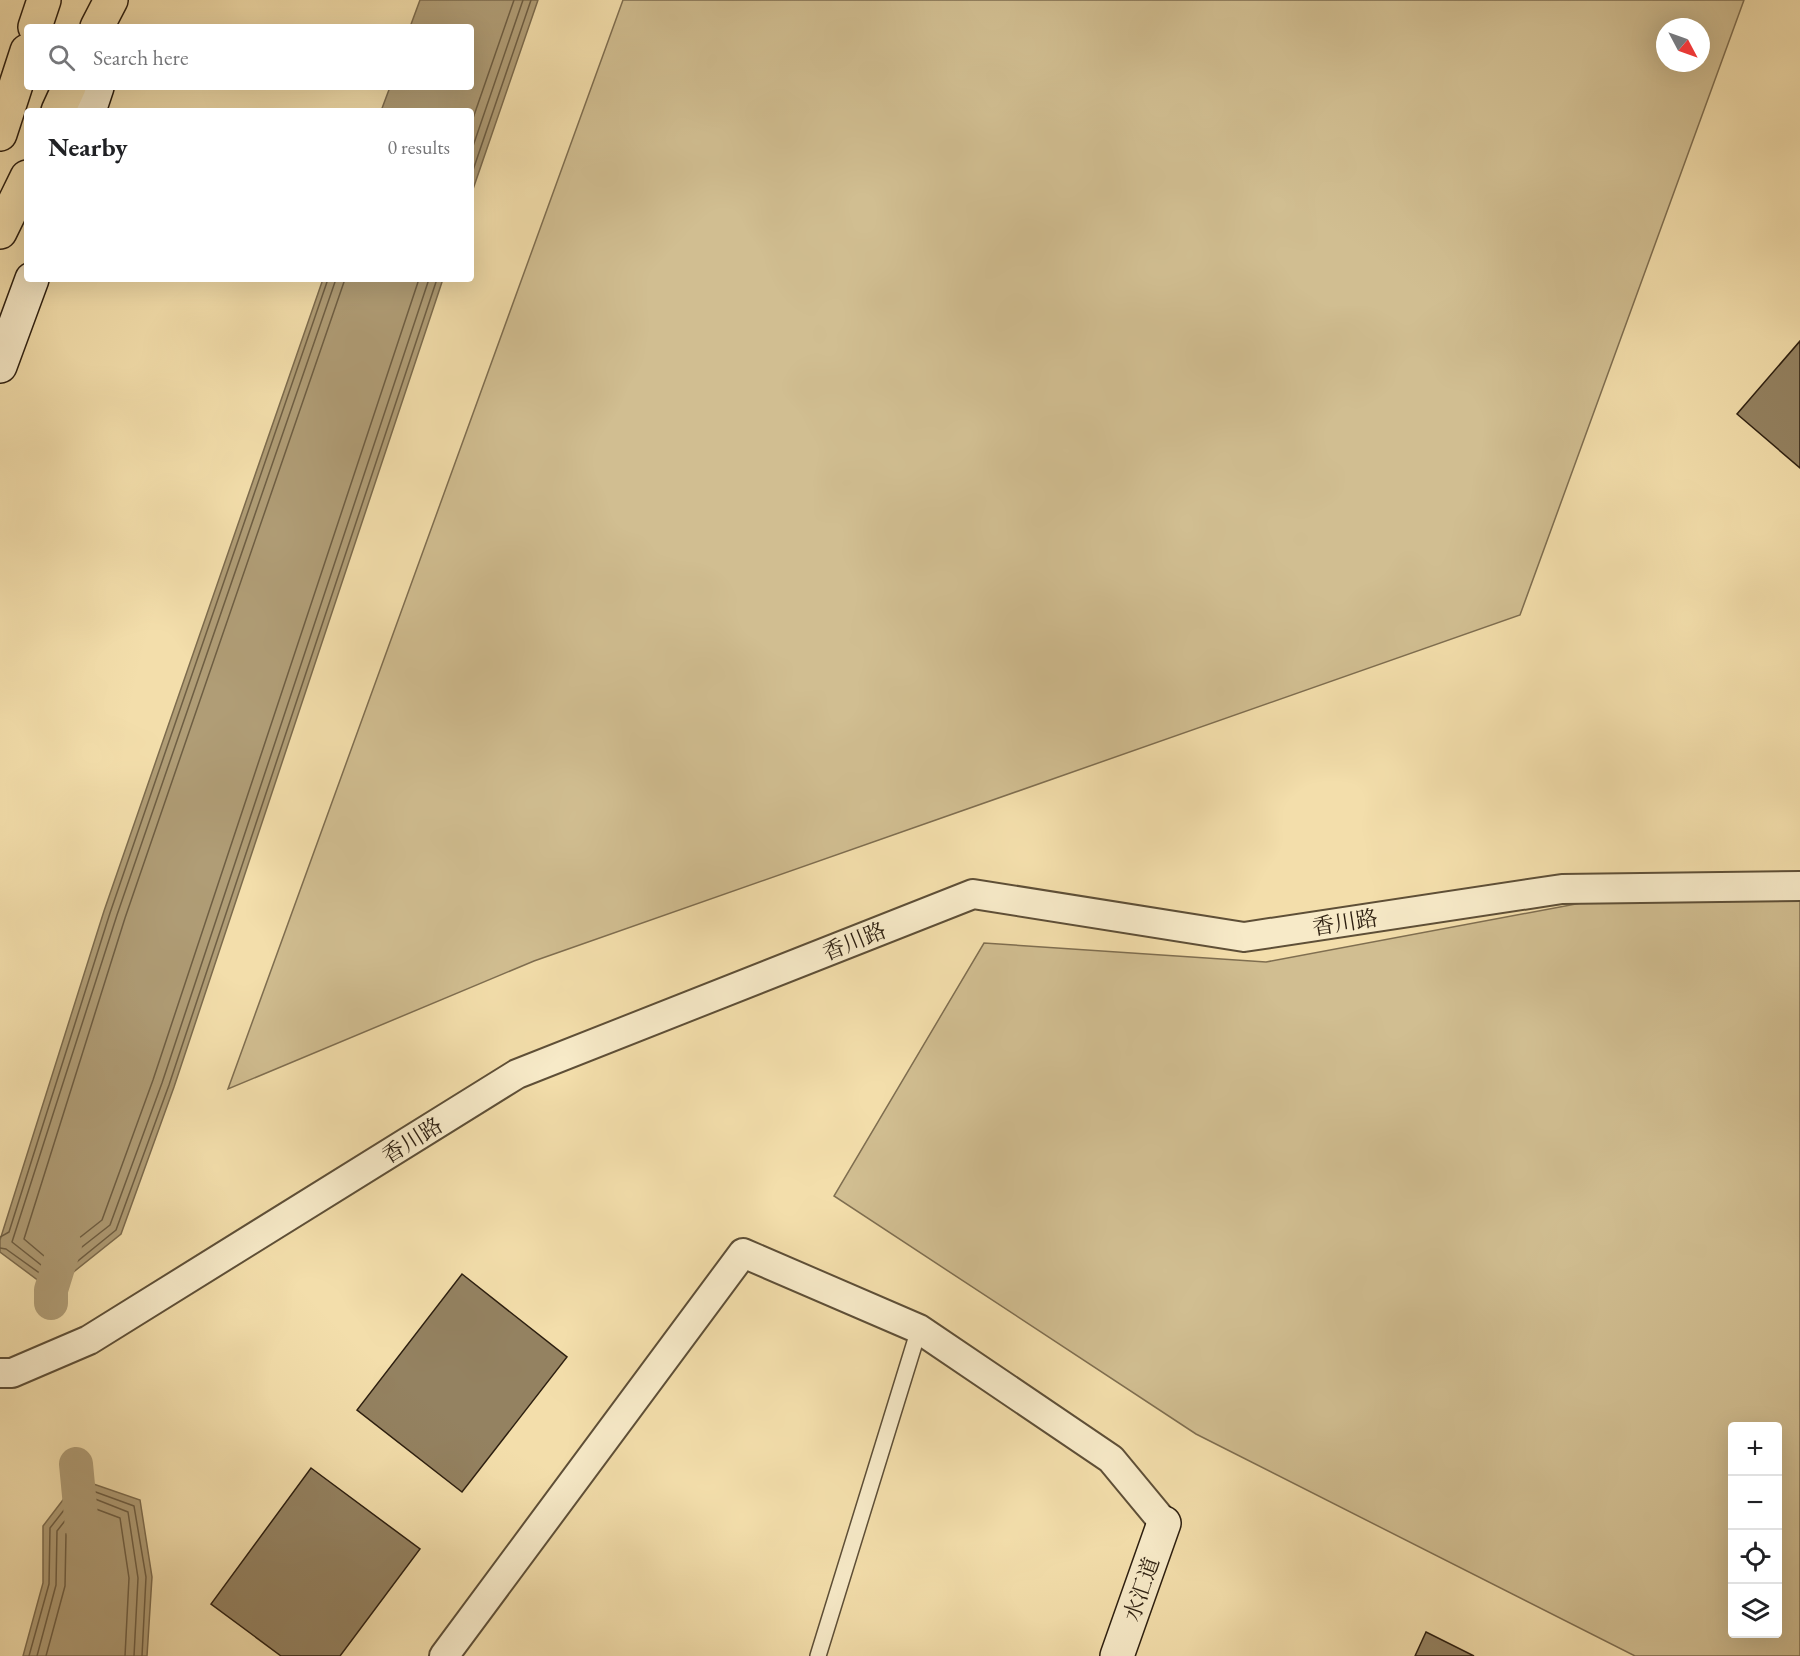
<!DOCTYPE html>
<html lang="en">
<head>
<meta charset="utf-8">
<style>
  :root { --surface:#fff; --page:#f2f2f2; --text:#202124; --muted:#757577; --line:#e0e0e0 }
  body { margin:0; font-family:"EB Garamond","Noto Serif SC",serif; background:var(--page); color:var(--text) }
  .controls { position:absolute; right:18px; bottom:18px; display:grid; overflow:hidden; border-radius:6px; box-shadow:0 6px 24px #0002 }
  .controls button { width:54px; height:54px; display:grid; place-items:center; padding:0; border:0; border-bottom:2px solid var(--line); background:var(--surface); color:var(--text); font:30px sans-serif }
  .compass { position:absolute; left:1656px; top:18px; width:54px; height:54px; border-radius:50%; background:var(--surface); box-shadow:0 6px 24px #0002; rotate:131deg }
  .list { margin:0; padding:0; list-style:none }
  h2 { display:flex; justify-content:space-between; align-items:center; height:78px; margin:0; padding:0 24px; font-size:26px }
  h2 small { font-size:20px; font-weight:400; color:var(--muted) }
  .icon { flex:none; width:33px; height:33px; fill:none; stroke:currentColor; stroke-width:2; stroke-linecap:round; stroke-linejoin:round }
  .map { position:relative; flex:none; width:1800px; height:1656px; overflow:hidden }
  .search { position:absolute; background:var(--surface); box-shadow:0 6px 24px #0002; left:24px; top:24px; width:450px; height:66px; display:flex; align-items:center; gap:15px; box-sizing:border-box; padding:0 21px; border-radius:6px; color:var(--muted); font-size:22px }
  .panel { position:absolute; background:var(--surface); box-shadow:0 6px 24px #0002; left:24px; top:108px; width:450px; height:174px; border-radius:6px }
  .map>svg:first-child { display:block }
</style>
</head>
<body>
<div class="map">
<svg width="1800" height="1656" viewBox="0 0 1800 1656">
  <rect width="100%" height="100%" fill="#f3deab"/>
  <filter id="stains"><feTurbulence type="fractalNoise" baseFrequency=".00333" numOctaves="4"/><feColorMatrix values="0 0 0 0 .2 0 0 0 0 .09 0 0 0 0 .02 0 0 0 .5 -.17"/></filter>
  <radialGradient id="worn" r=".72"><stop offset=".6" stop-color="#630" stop-opacity="0"/><stop offset="1" stop-color="#630" stop-opacity=".3"/></radialGradient>
  <path fill="#d1be91" stroke="#7f6e50" stroke-width="1.5" fill-rule="evenodd" d="M623 0H1744L1520 615 534 961 228 1089ZM1665 27H1701V63H1665Z
    M1800 899V1656H1635L1196 1434 834 1196 984 943 1266 962 1597 900ZM1732 1426H1778V1634H1732Z"/>
  <path fill="#b09d76" stroke="#7c6b4d" stroke-width="1.5" d="M420 0H538L471 195V111H381L390 87H471V27H410Z
    M323 279H443L174 1087 121 1234 51 1290 0 1252V1240L104 911Z
    M79 1479 140 1500 152 1577 147 1656H23L43 1583V1526Z"/>
  <g fill="none" stroke-linecap="round" stroke-linejoin="round">
    <path stroke="#6e5e43" stroke-width="1.5" d="M471 124 514 0
      M471 152 523 0
      M471 176 531 0
      M336 279 117 915 12 1242 50 1272 110 1225 162 1083 429 279
      M345 279 125 918 24 1239 50 1261 102 1220 153 1080 419 279
      M0 1237 9 1232 110 913 328 279
      M0 1248 6 1249 52 1282 116 1230 169 1085 437 279
      M29 1656 49 1584 50 1528 82 1487 134 1506 146 1577 142 1656
      M37 1656 56 1585 57 1531 85 1495 128 1512 138 1578 134 1656
      M46 1656 65 1586 66 1534 88 1506 120 1518 129 1578 125 1656"/>
    <path stroke="#b09d76" stroke-width="34" d="M51 1303V1290L65 1245
      M76 1464 82 1527"/>
  </g>
  <path fill="#948261" stroke="#2d1f10" stroke-width="1.5" d="M1800 341V468L1737 414Z
    M462 1274 567 1357 462 1492 357 1410Z
    M311 1468 420 1549 340 1656H281L211 1604Z
    M1426 1632 1474 1656H1415Z"/>
  <g fill="none" stroke-linecap="round" stroke-linejoin="round">
    <defs>
      <path id="lane" d="M818 1656 919 1329"/>
      <path id="street" d="M0 1373H12L89 1340 517 1074 973 894 1244 937 1562 889 1800 886
        M444 1656 743 1253 919 1329 1111 1459 1164 1523"/>
      <path id="secondary" d="M89 111 97 87
        M0 366 32 279
        M1117 1656 1164 1523"/>
      <path id="highway" d="M35 27 44 0
        M97 27 111 0
        M58 111 69 87
        M0 134 27 51
        M0 232 27 177"/>
    </defs>
    <use href="#lane" stroke="#5e4f37" stroke-width="18"/>
    <use href="#street" stroke="#5e4f37" stroke-width="32"/>
    <use href="#secondary" stroke="#2d1f10" stroke-width="36"/>
    <use href="#highway" stroke="#2d1f10" stroke-width="36"/>
    <use href="#lane" stroke="#f7eac8" stroke-width="15"/>
    <use href="#street" stroke="#f7eac8" stroke-width="28"/>
    <use href="#secondary" stroke="#f7eac8" stroke-width="33"/>
    <use href="#highway" stroke="#f3deab" stroke-width="33"/>
  </g>
  <g text-anchor="middle" stroke-width="5" stroke-linejoin="round" paint-order="stroke">
    <g font-size="22" fill="#2d1f10" stroke="#f7eac8">
      <text transform="translate(1345 922) rotate(-9)" y="8">香川路</text>
      <text transform="translate(854 941) rotate(-22)" y="8">香川路</text>
      <text transform="translate(412 1140) rotate(-32)" y="8">香川路</text>
      <text transform="translate(1141 1589) rotate(-71)" y="8">水汇道</text>
    </g>
  </g>
  <rect width="100%" height="100%" filter="url(#stains)"/>
  <rect width="100%" height="100%" fill="url(#worn)"/>
</svg>
<div class="controls">
<button>+</button>
<button>−</button>
<button><svg class="icon" aria-label="locate" viewBox="0 0 24 24"><circle cx="12" cy="12" r="6"/><path d="M12 2v4M12 18v4M2 12h4M18 12h4"/></svg></button>
<button><svg class="icon" aria-label="layers" viewBox="0 0 24 24"><path d="M12 4l9 5-9 5-9-5zM3 14l9 5 9-5"/></svg></button>
</div>
<svg class="compass" viewBox="-18 -18 36 36"><path d="M0-13l5 13h-10z" fill="#e53935"/><path d="M0 13l5-13h-10z" fill="#757577"/></svg>
<div class="search"><svg class="icon" aria-label="search" viewBox="0 0 24 24"><circle cx="10" cy="10" r="6"/><path d="M15 15l6 6"/></svg>Search here</div>
<section class="panel">
<h2>Nearby<small>0 results</small></h2>
<ul class="list">
</ul>
</section>
</div>
</body>
</html>
